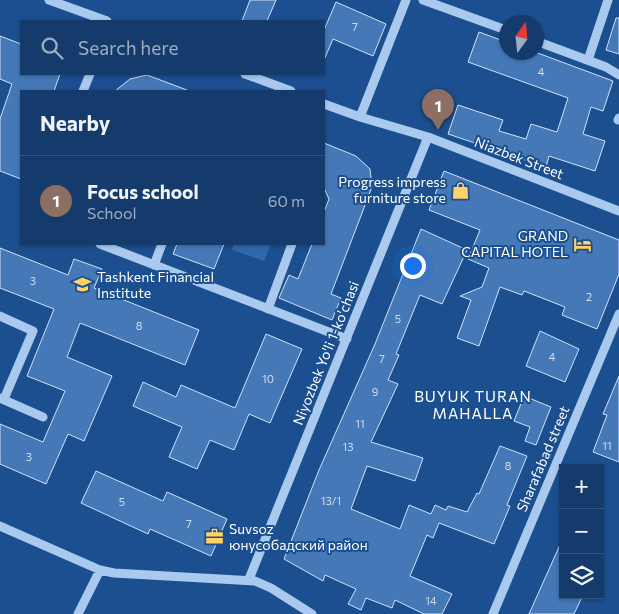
<!DOCTYPE html>
<html lang="en">
<head>
<meta charset="utf-8">
<style>
  :root { --surface:#143b6b; --page:#214673; --text:#f1f3f6; --muted:#9dadc1; --line:#33557e; --accent:#d6ab8b }
  body { margin:0; font-family:Commissioner,sans-serif; background:var(--page); color:var(--text) }
  .controls { position:absolute; right:15px; bottom:15px; display:grid; overflow:hidden; border-radius:0px; box-shadow:0 1px 4px #0004 }
  .controls button { width:45px; height:45px; display:grid; place-items:center; padding:0; border:0; border-bottom:1px solid var(--line); background:var(--surface); color:var(--text); font:25px sans-serif }
  .compass { position:absolute; left:499px; top:15px; width:45px; height:45px; border-radius:50%; background:var(--surface); box-shadow:0 1px 4px #0004; rotate:15deg }
  .you { position:absolute; left:412px; top:265px; width:18px; height:18px; margin:-12px; border:4px solid #fff; border-radius:50%; background:#1a73e8; box-shadow:0 0 0 8px #1a73e833 }
  .badge { display:grid; place-items:center; width:32px; height:32px; border-radius:50%; background:var(--accent); color:#fff; font-size:16px; font-weight:700 }
  .pin { position:absolute; translate:-50% -41px; filter:drop-shadow(0 1px 2px #0008) }
  .pin::after { content:''; position:absolute; top:26px; width:18px; height:15px; background:inherit; clip-path:polygon(0 0,100% 0,50% 100%) }
  .list { margin:0; padding:0; list-style:none }
  h2 { display:flex; justify-content:space-between; align-items:center; height:65px; margin:0; padding:0 20px; font-size:21px }
  h2 small { font-size:16px; font-weight:400; color:var(--muted) }
  .list li { display:grid; grid-template-columns:32px 1fr auto; gap:15px; align-items:center; box-sizing:border-box; height:90px; padding:0 20px; border-top:1px solid var(--line) }
  .list b { display:block; font-size:19px; white-space:nowrap }
  .list p { margin:0; font-size:16px; white-space:nowrap; color:var(--muted) }
  .list em { font-size:16px; font-style:normal; color:var(--muted) }
  .icon { flex:none; width:28px; height:28px; fill:none; stroke:currentColor; stroke-width:2; stroke-linecap:round; stroke-linejoin:round }
  .map { position:relative; flex:none; width:619px; height:614px; overflow:hidden }
  .search { position:absolute; background:var(--surface); box-shadow:0 1px 4px #0004; left:20px; top:20px; width:305px; height:55px; display:flex; align-items:center; gap:12px; box-sizing:border-box; padding:0 18px; border-radius:0px; color:var(--muted); font-size:19px }
  .panel { position:absolute; background:var(--surface); box-shadow:0 1px 4px #0004; left:20px; top:90px; width:305px; height:155px; border-radius:0px }
  .map>svg:first-child { display:block }
</style>
</head>
<body>
<div class="map">
<svg width="619" height="614" viewBox="0 0 619 614">
  <rect width="100%" height="100%" fill="#1b4f8f"/>
  <path fill="#2e69ad" d="M234 244H271L264 261 232 250Z"/>
  <path fill="#4478b7" stroke="#cfe3fa" d="M250 0H276L267 21H242Z
    M336 2 386 24 373 56 333 39 324 60V30Z
    M616 18H619V54L606 50Z
    M479 32 506 42V52H535L613 81 603 111 591 107 583 134 605 141 595 171 549 156 546 167 448 134 458 105 503 120 499 131 526 139 531 124 557 132 568 98 468 62Z
    M0 36 21 44V74H60L54 91H21V179L0 171V119L12 84 0 79Z
    M147 75 187 90V91H115L130 79Z
    M324 143 356 156 370 169 372 187 331 294 341 298 332 320 279 298 289 275 298 279 312 244H324V212L329 199 324 188Z
    M444 171 619 240V274L597 329 562 315 565 307 524 291 522 295 500 287 479 346 457 338 471 300 460 296 482 287 489 268 468 259 480 230 429 210Z
    M421 229 467 250 442 304 420 295 396 354 399 355 388 380 398 384 371 442 423 458 415 481 367 466 351 509 400 529 409 505 431 514 435 505 446 510 448 506 467 512 477 493 479 494 500 446 527 456 507 505 510 506 494 544 439 523 433 538 427 535 410 576 452 594 442 614H424L395 600 392 608 366 598 361 610 348 604 356 589 325 575 323 581 284 559 319 470 375 344Z
    M177 244H224L214 269 173 254Z
    M0 248 68 275 74 259 102 269 94 288 199 330 185 365 80 323 67 357 112 376 84 441 68 434 46 484 0 464V424L43 442 65 391 27 376 54 309 0 288Z
    M540 331 579 349 565 382 526 366Z
    M266 334 302 349 270 423 249 414 234 450 210 440 197 469 169 457 182 427 133 406 143 382 176 397 181 385 235 408Z
    M619 376V462L593 452 607 415 603 414Z
    M524 396 551 407 536 445 525 441 530 427 514 421Z
    M96 471 163 501 167 492 227 519 211 556 150 529 148 534 81 503Z
    M563 538V595H583L574 614H529Z"/>
  <g fill="none" stroke-linecap="round" stroke-linejoin="round">
    <path stroke="#a9c9ee" stroke-width="9" d="M49 0 107 21
      M423 0 506 30
      M536 41 606 67 619 75
      M588 60 608 0
      M245 74 291 91
      M83 91 90 74
      M324 104 360 117 428 137 619 211
      M360 117 406 0
      M618 120 619 118
      M100 244 347 339
      M154 265 162 244
      M268 309 292 244
      M0 316 33 331 4 399
      M0 398 43 417
      M0 526 100 570 114 573 255 581 271 588 312 614
      M249 579 428 137
      M78 614 100 570
      M493 614 619 314"/>
  </g>
  <defs>
    <symbol id="shop-bare" viewBox="-9 -9 18 18"><path d="M-5-2.5h2.3a2.7 3.5 0 0 1 5.4 0H5L5.5 6h-11ZM-1.5-2.5h3a1.5 2.3 0 0 0-3 0Z" fill="#ffd166" stroke="#1b4f8f" stroke-width="2.5" paint-order="stroke"/></symbol>
    <symbol id="hotel-bare" viewBox="-9 -9 18 18"><path d="M-6-4.5h1.5V1H6V5H4.5V3h-9V5H-6ZM-4 0a1.8 1.8 0 1 1 3.6 0ZM.5 0V-2.5h3Q6-2.5 6 0Z" fill="#ffd166" stroke="#1b4f8f" stroke-width="2.5" paint-order="stroke"/></symbol>
    <symbol id="university-bare" viewBox="-9 -9 18 18"><path d="M0-5L7-2L0 1L-7-2ZM-4 1L0 2.5L4 1V4Q0 6-4 4Z" fill="#ffd166" stroke="#1b4f8f" stroke-width="2.5" paint-order="stroke"/></symbol>
    <symbol id="office-bare" viewBox="-9 -9 18 18"><path d="M-6-3h4V-5.5h4V-3h4V5H-6ZM-1-4.5V-3h2v-1.5ZM-6 0V1H6V0Z" fill="#ffd166" stroke="#1b4f8f" stroke-width="2.5" paint-order="stroke"/></symbol>
  </defs>
  <g fill-rule="evenodd">
    <use href="#shop-bare" x="448" y="178" width="25" height="25"/>
    <use href="#hotel-bare" x="570" y="232" width="25" height="25"/>
    <use href="#university-bare" x="70" y="272" width="25" height="25"/>
    <use href="#office-bare" x="202" y="524" width="25" height="25"/>
  </g>
  <g text-anchor="middle" stroke-width="4" stroke-linejoin="round" paint-order="stroke">
    <g font-size="11" fill="#d0dded">
      <text x="355" y="31">7</text>
      <text x="541" y="76">4</text>
      <text x="33" y="285">3</text>
      <text x="589" y="301">2</text>
      <text x="398" y="323">5</text>
      <text x="139" y="330">8</text>
      <text x="552" y="361">4</text>
      <text x="382" y="363">7</text>
      <text x="268" y="383">10</text>
      <text x="375" y="396">9</text>
      <text x="360" y="428">11</text>
      <text x="607" y="450">11</text>
      <text x="348" y="451">13</text>
      <text x="29" y="461">3</text>
      <text x="508" y="470">8</text>
      <text x="331" y="505">13/1</text>
      <text x="122" y="506">5</text>
      <text x="189" y="528">7</text>
      <text x="431" y="605">14</text>
    </g>
    <g font-size="14" fill="#fff" stroke="#1b4f8f">
      <text transform="translate(519 158) rotate(21)" y="5">Niazbek Street</text>
      <text transform="translate(326 353) rotate(-68)" y="5">Niyozbek Yo'li 1-ko'chasi</text>
      <text transform="translate(543 459) rotate(-67)" y="5">Sharafabad street</text>
    </g>
    <g font-size="14" fill="#fff" stroke="#1b4f8f" text-anchor="end">
      <text x="446" y="187">Progress impress<tspan x="446" dy="16">furniture store</tspan></text>
      <text x="568" y="241">GRAND<tspan x="568" dy="16">CAPITAL HOTEL</tspan></text>
      <text x="97" y="282" text-anchor="start">Tashkent Financial<tspan x="97" dy="16">Institute</tspan></text>
      <text x="229" y="534" text-anchor="start">Suvsoz<tspan x="229" dy="16">юнусобадский район</tspan></text>
    </g>
    <g font-size="15" letter-spacing="1" fill="#fff" stroke="#1b4f8f">
      <text x="473" y="402">BUYUK TURAN<tspan x="473" dy="17">MAHALLA</tspan></text>
    </g>
  </g>
</svg>
<div class="controls">
<button>+</button>
<button>−</button>
<button><svg class="icon" aria-label="layers" viewBox="0 0 24 24"><path d="M12 4l9 5-9 5-9-5zM3 14l9 5 9-5"/></svg></button>
</div>
<svg class="compass" viewBox="-18 -18 36 36"><path d="M0-13l5 13h-10z" fill="#e53935"/><path d="M0 13l5-13h-10z" fill="#9dadc1"/></svg>
<div class="you"></div>
<div class="pin badge" style="left:438px;top:130px;background:#8d6e63">1</div>
<div class="search"><svg class="icon" aria-label="search" viewBox="0 0 24 24"><circle cx="10" cy="10" r="6"/><path d="M15 15l6 6"/></svg>Search here</div>
<section class="panel">
<h2>Nearby<small></small></h2>
<ul class="list">
<li><span class="badge" style="background:#8d6e63">1</span><div><b>Focus school</b><p>School</p></div><em>60 m</em></li>
</ul>
</section>
</div>
</body>
</html>
